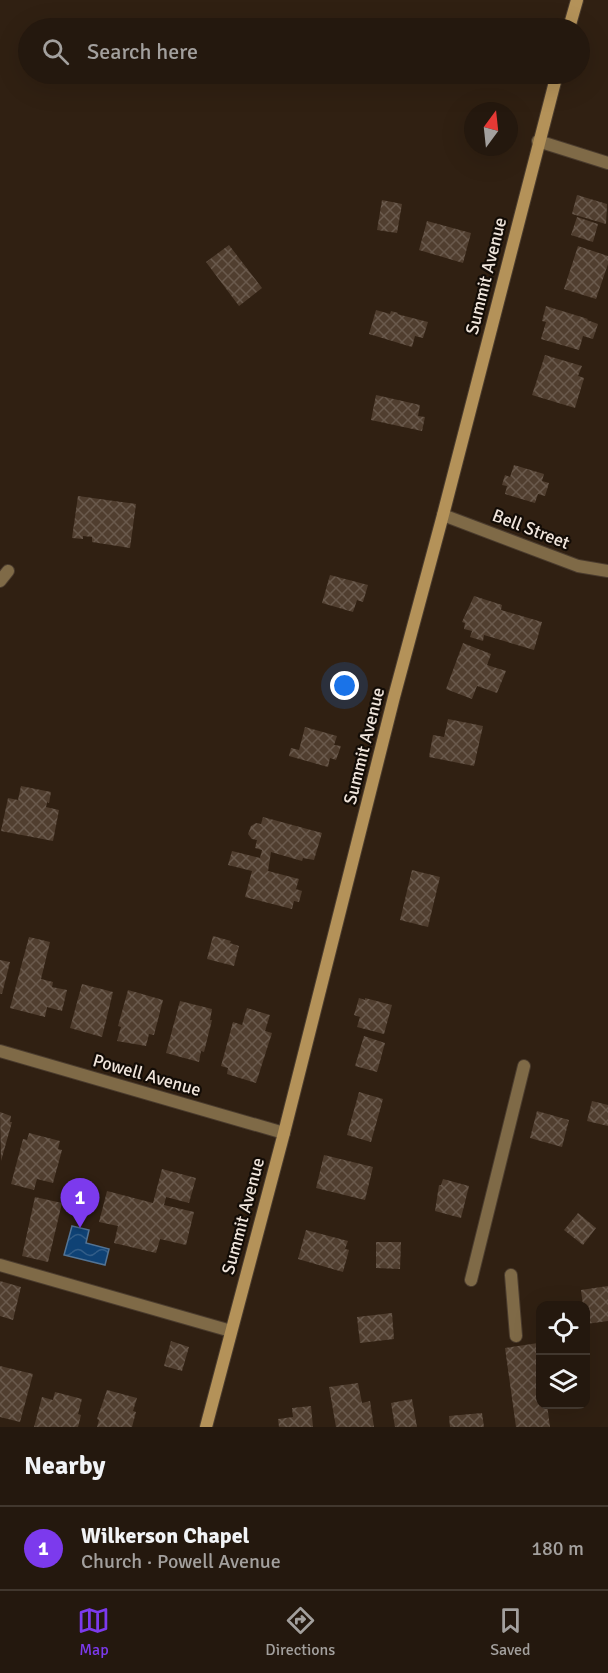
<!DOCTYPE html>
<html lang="en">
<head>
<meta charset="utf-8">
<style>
  :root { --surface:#24180e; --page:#2c2117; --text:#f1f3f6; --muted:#a3a09e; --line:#41372e; --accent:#7c3aed }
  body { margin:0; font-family:Signika,sans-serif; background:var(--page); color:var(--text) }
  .controls { position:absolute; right:18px; bottom:18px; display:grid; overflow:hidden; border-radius:12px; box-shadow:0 6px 24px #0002 }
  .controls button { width:54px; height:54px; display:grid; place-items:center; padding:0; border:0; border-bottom:2px solid var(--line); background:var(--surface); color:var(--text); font:30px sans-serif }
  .compass { position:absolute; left:464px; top:102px; width:54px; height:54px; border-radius:50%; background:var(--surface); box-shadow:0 6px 24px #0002; rotate:15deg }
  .you { position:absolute; left:345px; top:686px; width:21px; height:21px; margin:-15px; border:4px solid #fff; border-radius:50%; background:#1a73e8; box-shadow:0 0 0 9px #1a73e833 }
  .badge { display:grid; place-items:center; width:39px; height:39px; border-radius:50%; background:var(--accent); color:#fff; font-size:20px; font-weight:700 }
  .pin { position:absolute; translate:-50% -50px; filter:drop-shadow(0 2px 3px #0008) }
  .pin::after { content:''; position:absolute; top:32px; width:21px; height:18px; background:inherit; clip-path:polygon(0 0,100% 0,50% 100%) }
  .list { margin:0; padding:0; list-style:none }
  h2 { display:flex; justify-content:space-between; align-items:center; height:78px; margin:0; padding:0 24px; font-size:26px }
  h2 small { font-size:20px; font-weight:400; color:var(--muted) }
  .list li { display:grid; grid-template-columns:39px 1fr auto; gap:18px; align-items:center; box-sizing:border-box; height:84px; padding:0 24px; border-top:2px solid var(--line) }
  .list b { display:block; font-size:22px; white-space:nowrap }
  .list p { margin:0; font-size:20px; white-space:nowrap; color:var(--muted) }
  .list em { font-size:20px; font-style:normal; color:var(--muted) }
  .icon { flex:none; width:33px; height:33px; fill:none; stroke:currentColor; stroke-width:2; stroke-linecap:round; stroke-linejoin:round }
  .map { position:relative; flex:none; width:608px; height:1427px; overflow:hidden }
  .search { position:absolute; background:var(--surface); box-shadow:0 6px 24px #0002; left:18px; right:18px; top:18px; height:66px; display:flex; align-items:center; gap:15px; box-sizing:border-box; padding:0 21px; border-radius:33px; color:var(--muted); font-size:22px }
  .sheet { height:162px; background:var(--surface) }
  nav { display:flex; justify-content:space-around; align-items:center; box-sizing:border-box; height:84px; border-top:2px solid var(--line); background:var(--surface); font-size:16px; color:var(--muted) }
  nav a { display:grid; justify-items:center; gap:3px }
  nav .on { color:var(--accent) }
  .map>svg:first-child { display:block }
</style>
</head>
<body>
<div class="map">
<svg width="608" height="1427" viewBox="0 0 608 1427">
  <defs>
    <pattern id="water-waves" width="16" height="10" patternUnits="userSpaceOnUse" patternTransform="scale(1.5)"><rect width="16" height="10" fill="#0f4275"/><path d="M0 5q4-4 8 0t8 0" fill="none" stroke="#325d88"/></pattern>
    <pattern id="building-cross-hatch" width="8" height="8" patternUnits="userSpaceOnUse" patternTransform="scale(1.5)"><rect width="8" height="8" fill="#503e2f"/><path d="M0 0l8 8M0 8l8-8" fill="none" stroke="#6a5a4d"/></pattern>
  </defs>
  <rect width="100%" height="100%" fill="#302012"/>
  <path fill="url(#water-waves)" stroke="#527394" stroke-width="1.5" d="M72 1226 89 1230 86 1243 109 1249 105 1265 64 1255Z"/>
  <path fill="url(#building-cross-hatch)" d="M577 195 607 204 606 224 572 214Z
    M382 200 402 204 397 233 377 230Z
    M577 217 598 224 593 242 571 235Z
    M427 221 471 233 463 263 419 250Z
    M229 245 262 288 239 306 206 262Z
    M578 246 608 256V264L596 299 564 289Z
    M546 306 588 319 587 320 598 324 593 339 583 336 579 350 541 339 546 322 542 321Z
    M376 310 390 314 391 311 398 313 397 314 428 322 423 338 415 336 412 347 369 334Z
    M545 355 582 366 578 376 584 378 575 408 532 395Z
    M376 395 420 405 418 416 425 417 422 431 371 420Z
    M514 465 544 474 542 481 549 483 545 496 538 494 535 503 505 494 507 486 502 485 505 475 510 477Z
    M78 496 136 504 130 548 92 542V537L83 536V539L72 538Z
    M330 575 368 585 363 602 357 600 353 612 322 603Z
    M474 596 502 605 501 610 542 622 534 650 484 635 483 641 470 637 472 631 464 629 465 623 462 622Z
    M463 643 491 654 487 665 506 671 497 693 477 686 472 699 446 689Z
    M448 719 483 726 474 766 429 757 433 735 444 737Z
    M305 727 337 736 334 745 341 746 336 760 330 758 328 767 289 756 291 748 299 750Z
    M21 786 51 792 49 803 47 802 46 807 59 810 53 841 1 831 8 798 18 800Z
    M263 817 322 833 314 860 303 858 302 861 271 852 268 871 299 879 296 889 302 891 299 902 294 901 292 909 245 897 252 871 228 865 232 851 260 858 262 850 255 848 257 840 252 839 248 834 251 826 256 823 261 824Z
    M412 870 440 877 428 927 400 920Z
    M213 936 231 941 230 943 239 946 234 966 207 959Z
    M29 937 50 942 41 979 53 982 52 987 67 990 62 1011 47 1007 45 1017 10 1008Z
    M0 960 10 962 2 994H0Z
    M82 984 113 992 102 1037 70 1028Z
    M128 990 163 1000 154 1035 149 1034 146 1046 117 1041 121 1027 118 1026Z
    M359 998 365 1000V998L392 1005 384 1034 357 1027 360 1017 354 1015Z
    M180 1001 212 1009 210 1020H212L204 1052 201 1051 199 1062 166 1053Z
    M247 1008 270 1015 265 1031 272 1033 256 1083 227 1074 228 1068 221 1066 233 1022 242 1025Z
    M364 1036 385 1043 377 1072 355 1066Z
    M359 1092 383 1099 371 1142 347 1135Z
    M592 1101 608 1105V1126L587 1121Z
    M537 1111 569 1120 562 1147 530 1138Z
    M0 1112 11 1116 10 1122H12L1 1161Z
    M29 1133 60 1141 58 1149 62 1150 53 1183 37 1179 34 1190 11 1184 23 1139 27 1140Z
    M324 1155 373 1167 365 1200 316 1188Z
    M162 1169 196 1178 189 1203 166 1197 164 1205 194 1212 186 1245 160 1239 156 1253 114 1243 118 1226 99 1222 107 1191 153 1203Z
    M443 1179 469 1186 461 1218 435 1211 439 1185H441Z
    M35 1197 62 1203 48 1262 22 1256Z
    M578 1213 596 1228 583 1245 564 1230Z
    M306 1230 348 1241 345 1249 349 1250 343 1272 298 1259Z
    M376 1242H401L400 1269 376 1268Z
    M0 1281 21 1287 13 1320 0 1316Z
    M608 1286V1321L586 1324V1306H583L581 1290Z
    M392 1313 394 1339 360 1343 357 1317Z
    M171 1341 189 1347 182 1371 164 1366Z
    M538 1343 540 1357V1404H547L550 1427H516L505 1348Z
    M0 1366 33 1374 20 1422 0 1417Z
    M358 1383 362 1403 370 1401 374 1427H336L329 1387Z
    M107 1390 137 1398 133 1411 136 1412 132 1427H97L99 1420 97 1419Z
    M55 1392 82 1399 78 1414 81 1415 78 1427H34L42 1397 53 1400Z
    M412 1399 417 1427H395L391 1403Z
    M311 1406 313 1427H279L278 1419 293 1417 292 1408Z
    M482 1413 484 1427H450L449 1416Z"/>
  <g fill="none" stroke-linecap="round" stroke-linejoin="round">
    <defs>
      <path id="lane" d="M0 1265 231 1331
        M511 1275 516 1336
        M471 1280 524 1066"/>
      <path id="street" d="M538 141 608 163
        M443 515 578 566 608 571
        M0 581 8 571
        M0 1051 284 1133"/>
      <path id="secondary" d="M569 28 577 0
        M206 1427 284 1133 394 697 443 515 557 74"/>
    </defs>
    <use href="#lane" stroke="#4b3c2e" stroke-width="14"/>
    <use href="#street" stroke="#4b3c2e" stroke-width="14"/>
    <use href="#secondary" stroke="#4b3c2e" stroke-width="14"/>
    <use href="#lane" stroke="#7f6a47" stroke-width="12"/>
    <use href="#street" stroke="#7f6a47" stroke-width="12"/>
    <use href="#secondary" stroke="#b49259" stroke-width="12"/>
  </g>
  <g text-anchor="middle" stroke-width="4.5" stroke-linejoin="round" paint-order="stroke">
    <g font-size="18" fill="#f0e5dc" stroke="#130c06">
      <text transform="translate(486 276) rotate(-76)" y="6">Summit Avenue</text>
      <text transform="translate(531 529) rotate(21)" y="6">Bell Street</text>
      <text transform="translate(364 746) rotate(-76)" y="6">Summit Avenue</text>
      <text transform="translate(147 1075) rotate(16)" y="6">Powell Avenue</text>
      <text transform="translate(243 1216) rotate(-75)" y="6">Summit Avenue</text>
    </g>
  </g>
</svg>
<div class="controls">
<button><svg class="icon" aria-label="locate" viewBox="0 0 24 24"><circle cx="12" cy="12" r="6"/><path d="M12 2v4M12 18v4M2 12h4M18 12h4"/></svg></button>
<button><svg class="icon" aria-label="layers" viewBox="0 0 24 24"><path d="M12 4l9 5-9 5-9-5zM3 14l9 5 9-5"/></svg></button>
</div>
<svg class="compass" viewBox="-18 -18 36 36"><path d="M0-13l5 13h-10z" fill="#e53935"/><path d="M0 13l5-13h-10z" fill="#a3a09e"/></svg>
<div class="you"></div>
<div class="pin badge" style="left:80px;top:1228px">1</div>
<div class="search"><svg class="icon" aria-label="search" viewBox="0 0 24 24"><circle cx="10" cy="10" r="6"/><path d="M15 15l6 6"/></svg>Search here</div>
</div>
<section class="sheet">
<h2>Nearby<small></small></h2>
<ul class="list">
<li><span class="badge">1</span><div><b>Wilkerson Chapel</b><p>Church · Powell Avenue</p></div><em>180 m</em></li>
</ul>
</section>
<nav>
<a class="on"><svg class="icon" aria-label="map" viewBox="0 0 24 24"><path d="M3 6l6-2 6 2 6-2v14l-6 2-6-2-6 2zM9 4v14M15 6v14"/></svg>Map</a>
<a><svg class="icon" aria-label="directions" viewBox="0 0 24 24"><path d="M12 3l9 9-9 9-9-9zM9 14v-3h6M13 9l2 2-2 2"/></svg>Directions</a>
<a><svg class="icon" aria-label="saved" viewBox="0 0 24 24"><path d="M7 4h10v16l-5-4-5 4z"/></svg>Saved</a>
</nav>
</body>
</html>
